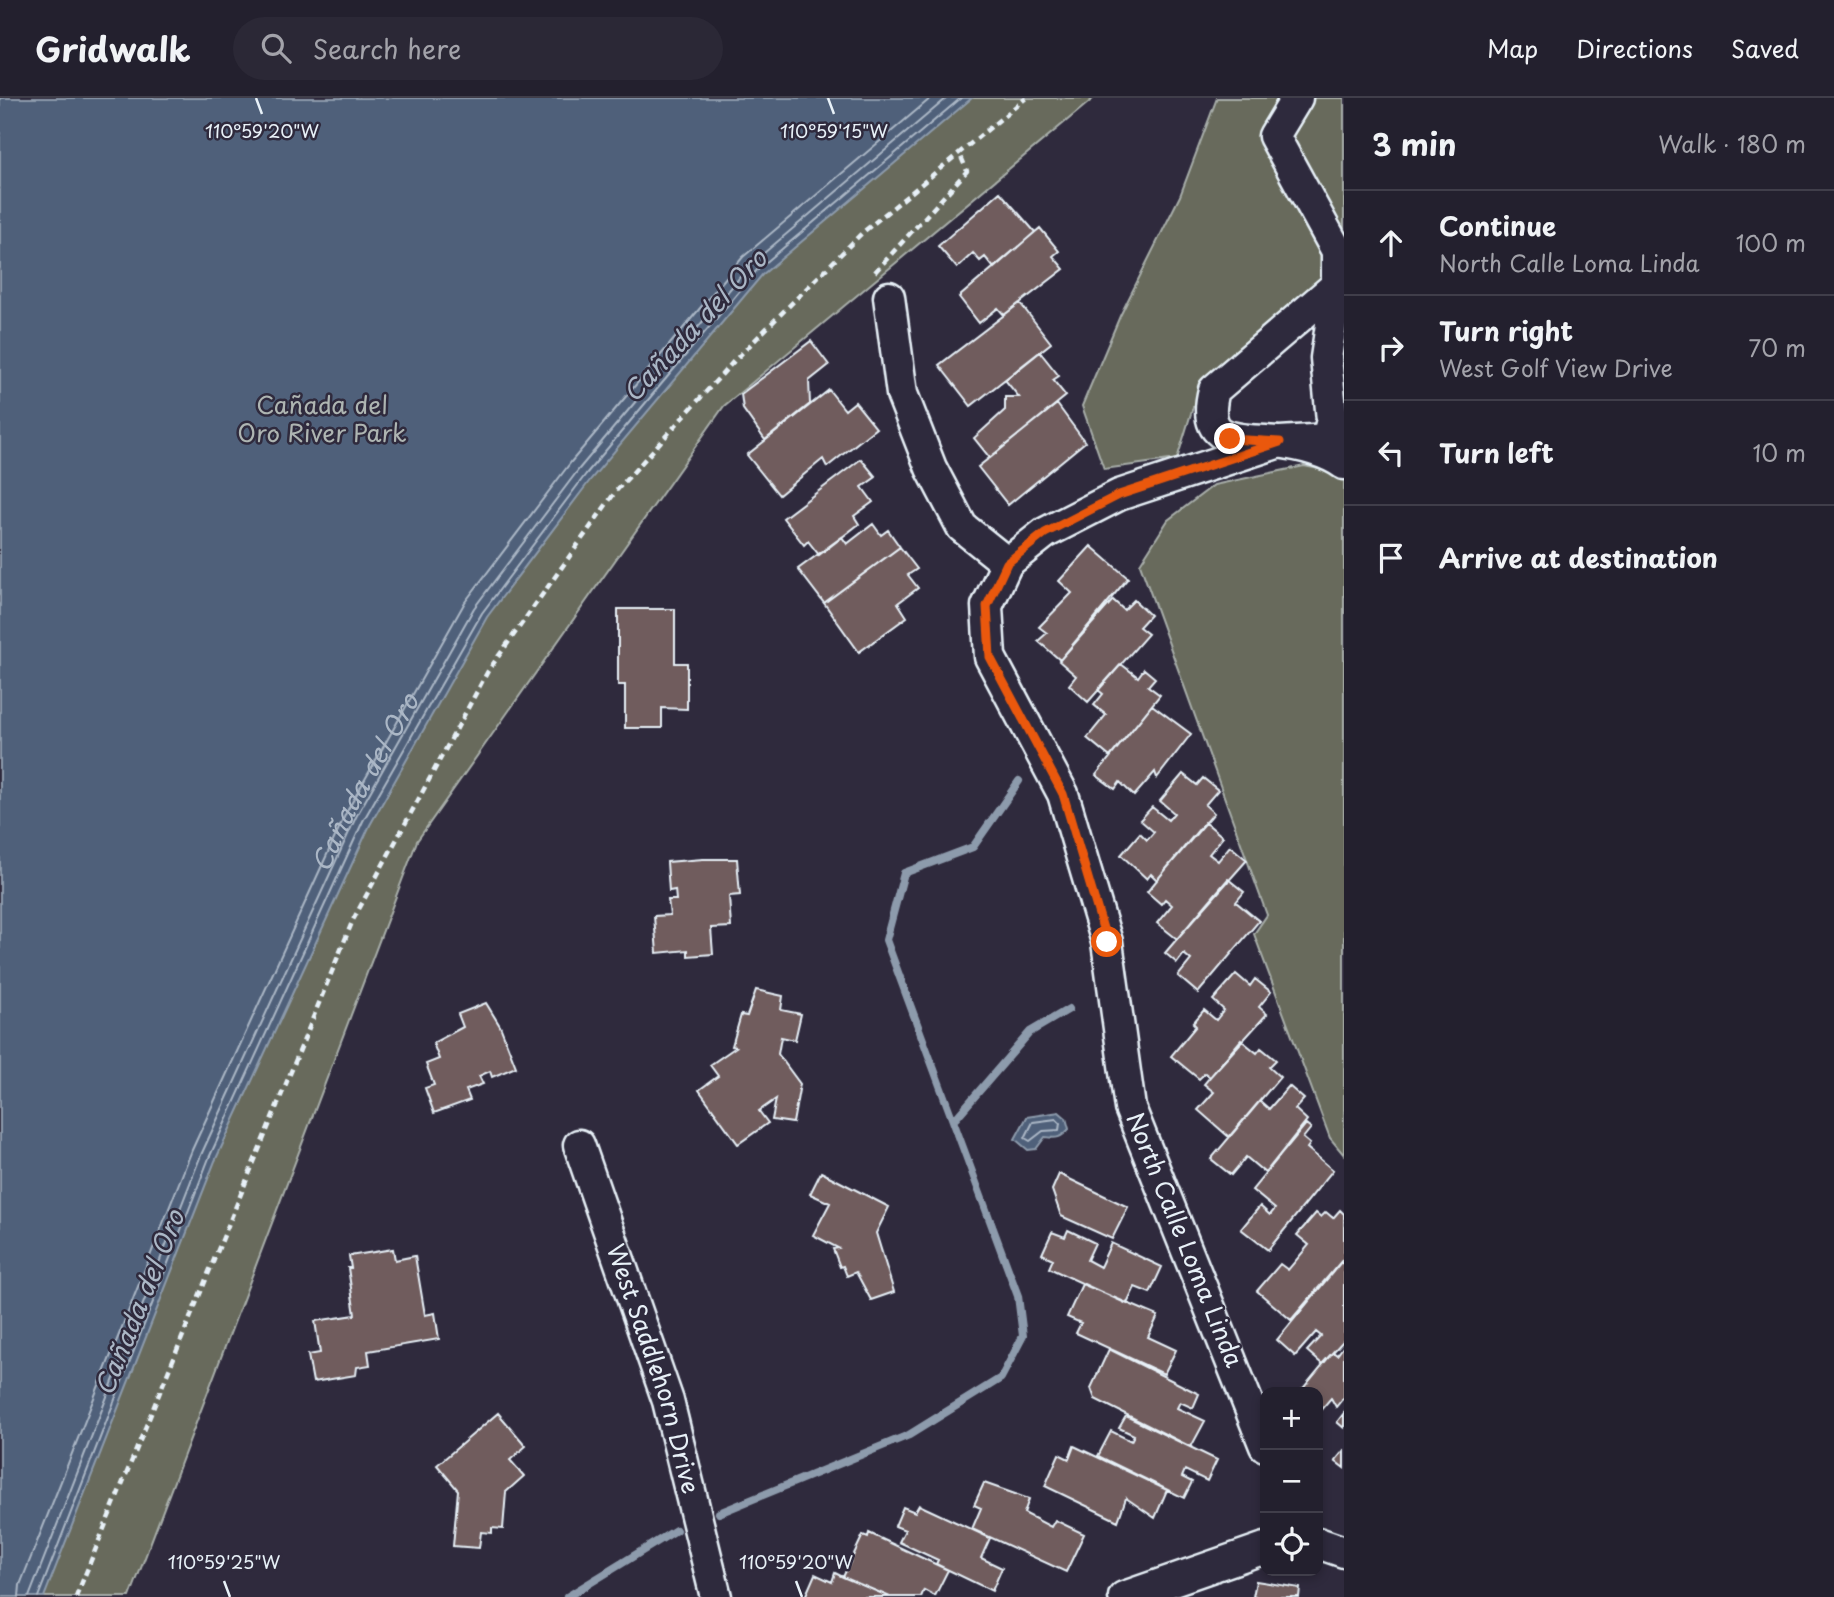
<!DOCTYPE html>
<html lang="en">
<head>
<meta charset="utf-8">
<style>
  :root { --surface:#23202e; --page:#2b2836; --text:#f1f3f6; --muted:#a3a3aa; --line:#403e4a }
  body { margin:0; font-family:"Playpen Sans",sans-serif; background:var(--page); color:var(--text) }
  .controls { position:absolute; right:21px; bottom:21px; display:grid; overflow:hidden; border-radius:14px; box-shadow:0 4px 10px #0003 }
  .controls button { width:63px; height:63px; display:grid; place-items:center; padding:0; border:0; border-bottom:2px solid var(--line); background:var(--surface); color:var(--text); font:35px sans-serif }
  .stop { position:absolute; width:21px; height:21px; margin:-16px; border:5px solid #ea580c; border-radius:50%; background:#fff }
  .stop.end { background:#ea580c; border-color:#fff; box-shadow:0 2px 7px #0008 }
  .list { margin:0; padding:0; list-style:none }
  h2 { display:flex; justify-content:space-between; align-items:center; height:91px; margin:0; padding:0 28px; font-size:30px }
  h2 small { font-size:23px; font-weight:400; color:var(--muted) }
  .list li { display:grid; grid-template-columns:46px 1fr auto; gap:21px; align-items:center; box-sizing:border-box; height:105px; padding:0 28px; border-top:2px solid var(--line) }
  .list b { display:block; font-size:26px; white-space:nowrap }
  .list p { margin:0; font-size:23px; white-space:nowrap; color:var(--muted) }
  .list em { font-size:23px; font-style:normal; color:var(--muted) }
  .icon { flex:none; width:38px; height:38px; fill:none; stroke:currentColor; stroke-width:2; stroke-linecap:round; stroke-linejoin:round }
  .map { position:relative; flex:none; width:1344px; height:1499px; overflow:hidden }
  header { display:flex; align-items:center; gap:42px; box-sizing:border-box; height:98px; padding:0 35px; background:var(--surface); border-bottom:2px solid var(--line) }
  header strong { font-size:33px }
  nav { display:flex; gap:38px; margin-inline-start:auto; font-size:24px }
  .search { width:490px; height:63px; background:var(--page); display:flex; align-items:center; gap:18px; box-sizing:border-box; padding:0 24px; border-radius:38px; color:var(--muted); font-size:26px }
  main { display:flex }
  aside { flex:1; background:var(--surface) }
  .map>svg:first-child { display:block }
</style>
</head>
<body>
<header>
<strong>Gridwalk</strong>
<div class="search"><svg class="icon" aria-label="search" viewBox="0 0 24 24"><circle cx="10" cy="10" r="6"/><path d="M15 15l6 6"/></svg>Search here</div>
<nav><a>Map</a><a>Directions</a><a>Saved</a></nav>
</header>
<main>
<div class="map">
<svg width="1344" height="1499" viewBox="0 0 1344 1499">
  <rect width="100%" height="100%" fill="#2f2a3d"/>
  <filter id="ink" filterUnits="userSpaceOnUse"><feTurbulence type="fractalNoise" baseFrequency=".0143" numOctaves="2"/><feDisplacementMap in="SourceGraphic" scale="14" xChannelSelector="R" yChannelSelector="G"/><feConvolveMatrix kernelMatrix="1 2 1 2 8 2 1 2 1" color-interpolation-filters="sRGB"/></filter>
  <g filter="url(#ink)">
    <path fill="#686b5c" stroke="#a8aeaa" stroke-width="2" d="M0 0H1094L724 308 417 743 130 1499H0Z
      M1217 0H1344V207L1193 309 1177 361 1104 371 1082 308 1120 218 1180 98Z
      M1304 368 1344 376V1057L1330 1040 1254 836 1267 817 1140 466 1168 422 1214 387Z"/>
    <path fill="#50617a" stroke="#8d9bac" stroke-width="2" d="M0 0H972L762 177 591 381 487 519 370 727 215 1063 44 1499H0Z
      M1059 1014 1066 1020 1069 1031C1061 1040 1057 1041 1045 1039L1036 1051 1028 1052 1015 1041 1027 1019Z"/>
    <g fill="none" stroke-linecap="round" stroke-linejoin="round">
      <g stroke="#abb7c6" stroke-width="2">
        <path d="M1056 1021 1060 1025 1059 1032 1043 1033 1030 1043 1025 1040 1033 1024Z"/>
        <path id="s1" d="M19 1499 20 1487 192 1052 346 715 465 504 571 364 743 159 931 0"/>
        <path d="M29 1499 201 1057 356 719 474 510 579 371 751 166 947 0"/>
        <path d="M38 1499 209 1060 363 723 482 515 586 376 757 172 961 0"/>
      </g>
      <path stroke="#8d9bac" stroke-width="8" d="M956 1020 1030 934 1069 911
        M719 1415 909 1337 1001 1280 1023 1238 1018 1198 886 842 904 775 973 749 1019 683
        M567 1499 676 1432"/>
    </g>
    <path fill="#6f5b5d" stroke="#e8f1f8" stroke-width="2" d="M1000 94 1035 134 994 170 985 159 980 163 973 155 957 170 938 148Z
      M1040 130 1059 153 1053 158 1064 171 1004 217 998 210 979 225 959 199Z
      M1020 205 1051 245 971 308 939 267Z
      M811 243 829 267 809 283 810 306 765 342 743 311 741 296Z
      M1040 254 1059 278 1053 282 1066 298 990 360 974 340 1005 312V299H1019L1005 282Z
      M829 292 845 312 855 304 876 330 827 369 823 361 779 397 747 357Z
      M1057 306 1085 344 1008 407 978 369Z
      M861 361 876 379 862 389 873 404 854 418 859 426 819 457 808 443 804 447 783 420Z
      M873 426 881 437 888 432 900 449 824 505 798 471 842 439 847 446Z
      M1091 448 1128 480 1060 562 1038 543 1047 535 1039 529 1072 495 1059 483Z
      M900 449 917 471 908 477 918 490 898 505 907 519 859 554 824 505Z
      M1113 502 1124 512 1134 502 1150 517 1139 529 1148 536 1088 604 1069 587 1076 578 1059 563Z
      M618 511H675V565H687V611L662 610V630H625V587H618Z
      M1121 566 1138 579 1144 571 1155 580 1148 588 1160 597 1110 659 1087 640 1106 617 1094 607 1103 596 1098 592Z
      M1152 607 1191 636 1157 680 1155 674 1134 698 1120 684 1115 691 1096 677Z
      M1183 676 1197 687 1203 680 1218 692 1205 707 1214 715 1157 782 1151 776 1147 781 1121 757 1140 735 1147 742 1154 734 1140 722 1152 709 1168 722 1174 715 1160 703Z
      M1205 724 1223 739 1209 756 1218 763 1230 748 1247 762 1177 841 1157 825 1172 807 1165 801 1161 806 1147 794Z
      M703 761H737L740 797 729 798 731 829 711 830 713 856 688 858V852L657 855 654 818 670 817 668 802H676L675 792 669 793 667 764Z
      M1228 781 1244 794 1236 804 1259 823 1198 895 1178 878 1191 862 1184 856 1177 865 1165 855Z
      M1236 876 1250 888 1255 881 1271 894 1259 909 1267 916 1210 979 1205 975 1199 981 1171 958 1196 928 1193 925 1204 912 1216 922 1224 912 1213 902Z
      M756 892 783 898 781 912 801 916 795 942 781 939 778 956 800 986 793 1025 772 1022 776 1001 759 1013 768 1025 738 1046 699 992 718 978 710 967 736 949 732 948 741 917 747 918Z
      M486 905 500 928 516 969 492 979 490 973 479 978 483 986 466 992 470 1002 434 1015 425 990 434 987 426 966 439 961 433 945 463 929 458 916Z
      M1241 942 1257 955 1261 950 1276 962 1269 969 1280 979 1229 1039 1198 1012 1214 994 1204 986Z
      M1289 988 1304 1001 1295 1011 1307 1022 1265 1075 1246 1059 1231 1077 1211 1061 1260 1003 1269 1011Z
      M1306 1026 1311 1030 1303 1040 1310 1046 1307 1050 1333 1072 1268 1152 1241 1131 1260 1108 1270 1117 1275 1111 1252 1092Z
      M821 1074 889 1109 876 1135 894 1194 871 1202 856 1174 847 1178 843 1168 840 1169 833 1151 838 1150 813 1137 830 1105 810 1096Z
      M1059 1076 1128 1109 1112 1141 1061 1118 1052 1092Z
      M1340 1112 1344 1116V1160L1291 1222 1257 1193 1280 1166 1288 1172 1309 1147 1297 1137 1316 1115 1321 1119 1326 1114 1333 1120Z
      M1068 1132 1095 1145 1087 1162 1100 1169 1111 1145 1162 1169 1150 1195 1135 1189 1127 1206 1049 1170 1053 1161 1042 1156 1052 1134 1065 1139Z
      M393 1151 395 1162 415 1158 425 1217 435 1215 439 1241 368 1253 370 1267 357 1269 356 1277 313 1284 308 1257 320 1255 315 1223 355 1217 348 1170H351L349 1158Z
      M1341 1164 1344 1167V1242L1322 1266 1307 1253 1321 1238 1316 1234 1295 1258 1277 1242Z
      M1082 1186 1158 1218 1148 1239 1176 1252 1164 1276 1076 1235 1081 1225 1067 1219Z
      M1344 1248V1299L1336 1309 1331 1300 1319 1314 1318 1294H1300L1333 1254 1337 1257Z
      M1109 1251 1199 1296 1193 1310 1180 1304 1177 1310 1205 1323 1191 1349 1095 1301 1091 1290Z
      M498 1315 526 1348 510 1362 524 1378 506 1394 503 1431 492 1430V1435L481 1434 479 1450 453 1448 458 1392 437 1367Z
      M1344 1315V1330L1337 1324Z
      M1126 1318 1217 1362 1207 1383 1185 1372 1182 1379 1192 1384 1184 1400 1098 1358 1111 1333 1131 1343 1134 1337 1119 1330Z
      M1074 1348 1167 1392 1155 1420 1126 1400 1118 1423 1045 1388 1059 1356 1069 1361Z
      M1344 1352V1370L1335 1363Z
      M984 1385 1029 1401 1024 1415 1051 1429 1055 1422 1084 1436 1066 1474 972 1431 981 1410 974 1407Z
      M919 1407 990 1440 981 1460 1002 1470 992 1493 936 1466 938 1462 899 1444 905 1432 895 1428 903 1409 915 1414Z
      M869 1435 948 1472 935 1498 924 1492 921 1499H890L843 1479 863 1437 868 1439Z
      M835 1475 843 1479 890 1499H805L815 1476 832 1484Z
      M1256 1483 1300 1490 1299 1499H1253Z"/>
    <g fill="none" stroke-linecap="round" stroke-linejoin="round">
      <defs>
        <g id="minor">
          <path d="M1297 0 1274 38 1337 153V187"/>
          <path d="M889 199 902 296 931 370 962 429 1007 465"/>
          <path d="M1329 356 1327 341 1332 322 1326 260 1337 187 1214 292C1200 347 1237 340 1277 344 1300 347 1325 353 1344 366"/>
          <path id="s2" d="M579 1047 668 1303 716 1499"/>
          <path d="M1265 1348 1130 1010 1107 844 1063 696 990 559 987 508 1007 465 1045 435 1119 397 1280 344 1344 340"/>
          <path d="M1318 1445 1344 1454"/>
          <path d="M1124 1499 1265 1450"/>
        </g>
      </defs>
      <use href="#minor" stroke="#e8f1f8" stroke-width="35"/>
      <path stroke="#e8f1f8" stroke-width="4.5" stroke-dasharray="7 5" stroke-linecap="butt" d="M875 174 967 73 959 54
        M76 1499 353 822 488 573 616 393 734 263 862 135 1026 0"/>
      <use href="#minor" stroke="#2f2a3d" stroke-width="30"/>
    </g>
  </g>
  <g fill="none" stroke-linecap="round" stroke-linejoin="round" filter="url(#ink)">
    <path stroke="#ea580c" stroke-width="9" d="M1107 844 1063 696 990 559 987 508 1007 465 1045 435 1119 397 1280 344 1230 341"/>
  </g>
  <path fill="none" stroke="#e8f1f8" stroke-width="2.5" d="M256 0 262 16M828 0 834 16M224 1483 230 1499M796 1483 802 1499"/>
  <g text-anchor="middle" stroke-width="5" stroke-linejoin="round" paint-order="stroke">
    <g font-size="24" fill="#aeb5b2" stroke="#2f2a3d">
      <text x="322" y="316">Cañada del<tspan x="322" dy="28">Oro River Park</tspan></text>
    </g>
    <g font-size="24" fill="#e8f1f8" stroke="#2f2a3d">
      <text transform="translate(1184 1142) rotate(68)" y="8">North Calle Loma Linda</text>
      <text dy="8" stroke="none"><textPath href="#s2" startOffset="236">West Saddlehorn Drive</textPath></text>
    </g>
    <g font-size="26" font-style="italic" fill="#abb7c6" stroke="#2f2a3d">
      <text transform="translate(695 228) rotate(-47)" y="9">Cañada del Oro</text>
      <text dy="9" stroke="none"><textPath href="#s1" startOffset="886">Cañada del Oro</textPath></text>
      <text transform="translate(140 1205) rotate(-68)" y="9">Cañada del Oro</text>
    </g>
  </g>
  <g font-size="18" text-anchor="middle" fill="#e8f1f8" stroke="#2f2a3d" stroke-width="5" stroke-linejoin="round" paint-order="stroke">
    <text x="262" y="40">110°59'20"W</text>
    <text x="834" y="40">110°59'15"W</text>
    <text x="224" y="1471">110°59'25"W</text>
    <text x="796" y="1471">110°59'20"W</text>
  </g>
</svg>
<div class="controls">
<button>+</button>
<button>−</button>
<button><svg class="icon" aria-label="locate" viewBox="0 0 24 24"><circle cx="12" cy="12" r="6"/><path d="M12 2v4M12 18v4M2 12h4M18 12h4"/></svg></button>
</div>
<div class="stop" style="left:1107px;top:844px"></div>
<div class="stop end" style="left:1230px;top:341px"></div>
</div>
<aside>
<h2>3 min<small>Walk · 180 m</small></h2>
<ul class="list">
<li><svg class="icon" aria-label="ahead" viewBox="0 0 24 24"><path d="M12 20V5M6 11l6-6 6 6"/></svg><div><b>Continue</b><p>North Calle Loma Linda</p></div><em>100 m</em></li>
<li><svg class="icon" aria-label="right" viewBox="0 0 24 24"><path d="M7 20v-9h11M14 6l5 5-5 5"/></svg><div><b>Turn right</b><p>West Golf View Drive</p></div><em>70 m</em></li>
<li><svg class="icon" aria-label="left" viewBox="0 0 24 24"><path d="M17 20v-9H6M10 6l-5 5 5 5"/></svg><div><b>Turn left</b></div><em>10 m</em></li>
<li><svg class="icon" aria-label="arrive" viewBox="0 0 24 24"><path d="M6 21V4h12l-3 4 3 4H6"/></svg><div><b>Arrive at destination</b></div></li>
</ul>
</aside>
</main>
</body>
</html>
